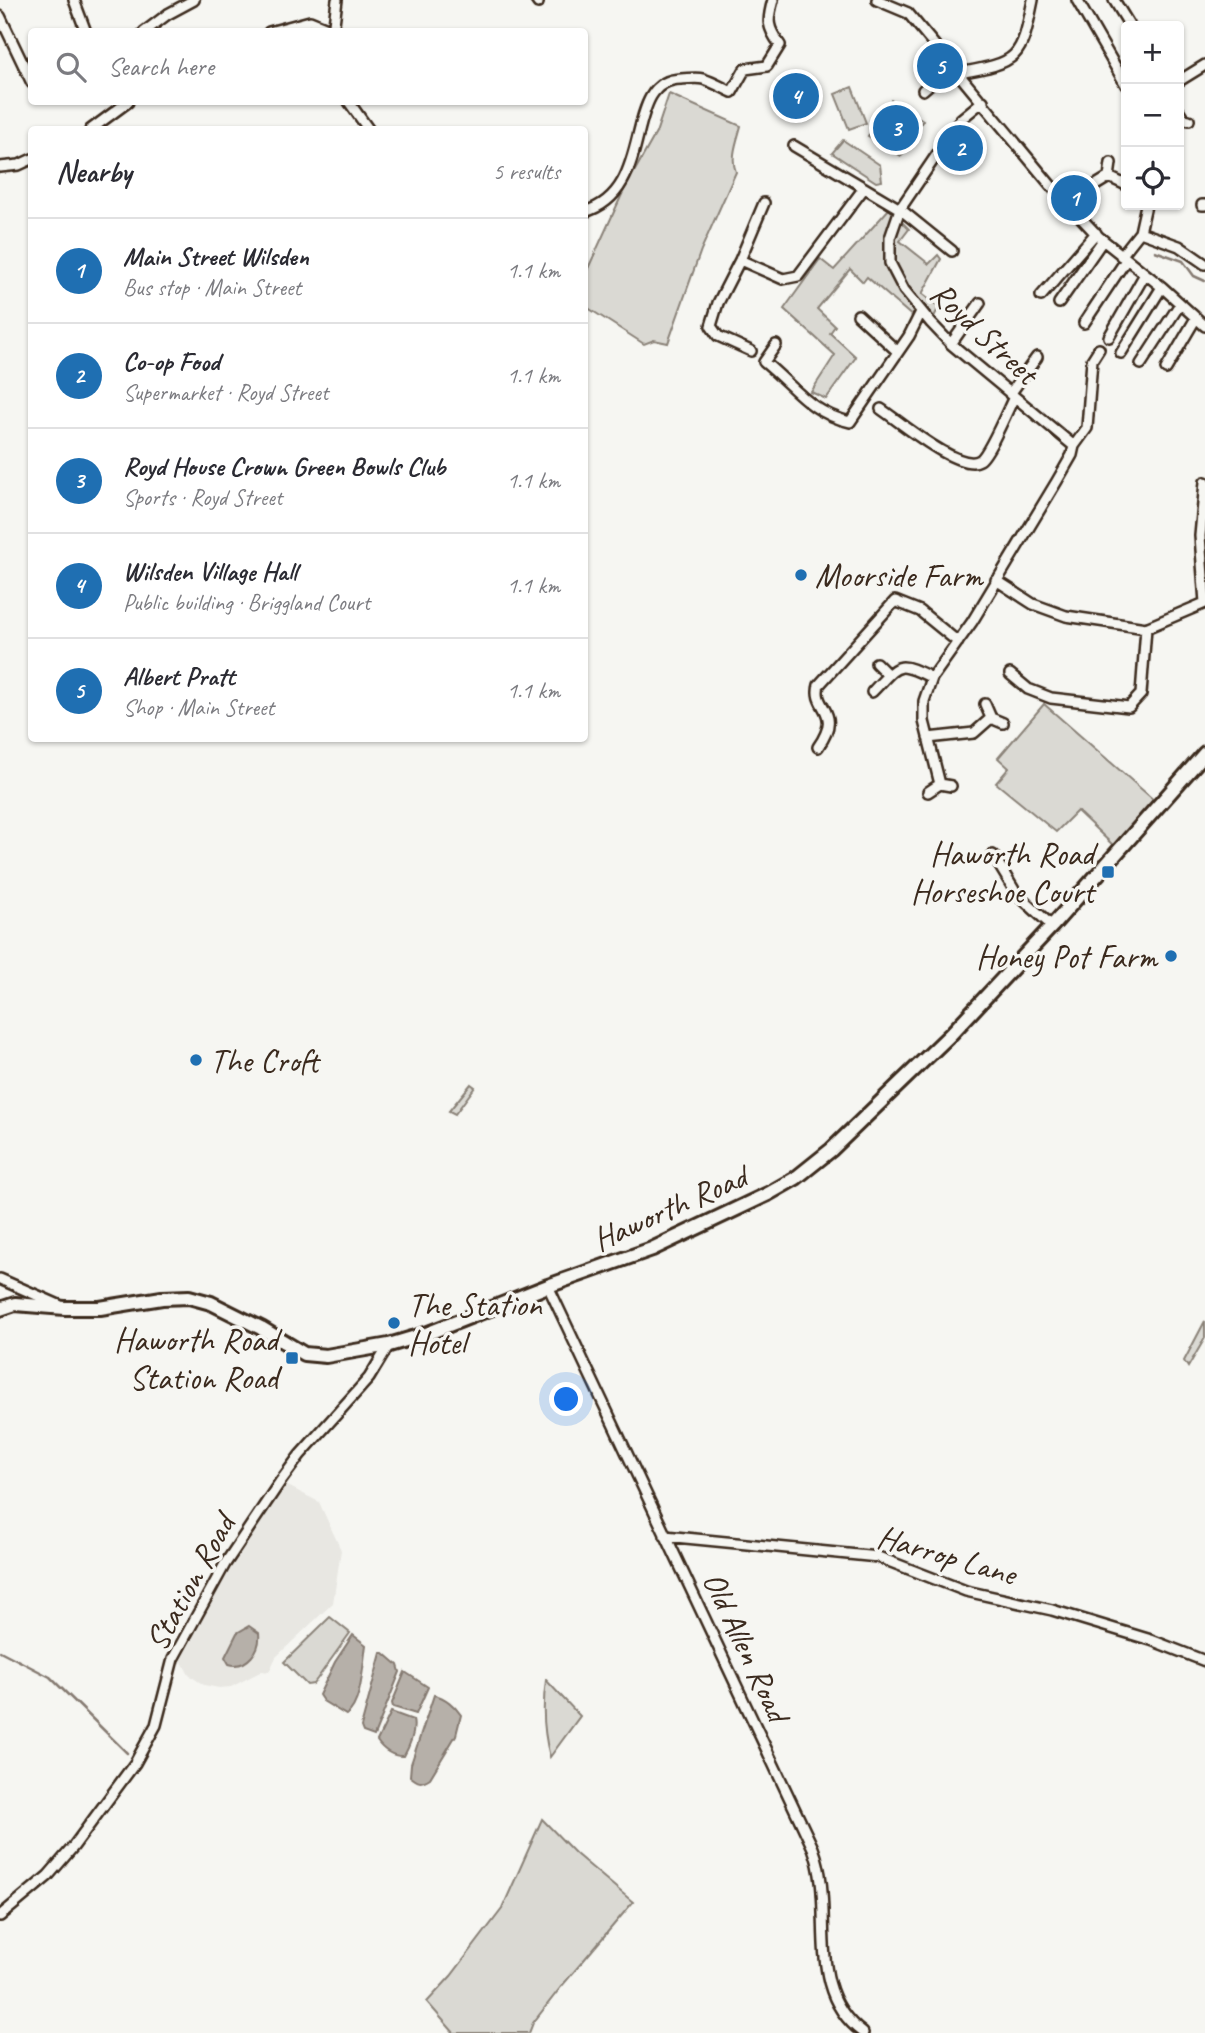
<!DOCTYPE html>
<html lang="en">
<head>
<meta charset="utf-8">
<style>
  :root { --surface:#fff; --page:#f7f7f7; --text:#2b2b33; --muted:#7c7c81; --line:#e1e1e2; --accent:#1f6fb2 }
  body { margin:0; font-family:Caveat,sans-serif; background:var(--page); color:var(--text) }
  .controls { position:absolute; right:21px; top:21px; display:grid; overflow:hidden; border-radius:7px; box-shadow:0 2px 5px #0004 }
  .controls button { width:63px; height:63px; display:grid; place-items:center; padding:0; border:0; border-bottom:2px solid var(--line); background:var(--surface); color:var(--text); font:35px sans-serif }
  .you { position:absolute; left:567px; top:1400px; width:24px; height:24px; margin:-18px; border:5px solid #fff; border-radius:50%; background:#1a73e8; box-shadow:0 0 0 10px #1a73e833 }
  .badge { display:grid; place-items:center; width:46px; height:46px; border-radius:50%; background:var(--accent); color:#fff; font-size:23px; font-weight:700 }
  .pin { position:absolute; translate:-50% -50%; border:4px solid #fff; box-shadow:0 2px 7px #0006 }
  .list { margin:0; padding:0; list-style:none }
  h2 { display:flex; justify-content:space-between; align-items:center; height:91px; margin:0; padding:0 28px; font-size:30px }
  h2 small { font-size:23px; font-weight:400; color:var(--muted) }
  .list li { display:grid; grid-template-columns:46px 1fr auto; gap:21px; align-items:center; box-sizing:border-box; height:105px; padding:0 28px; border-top:2px solid var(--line) }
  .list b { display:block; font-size:26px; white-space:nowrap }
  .list p { margin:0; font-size:23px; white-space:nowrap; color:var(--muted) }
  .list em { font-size:23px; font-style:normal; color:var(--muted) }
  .icon { flex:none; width:38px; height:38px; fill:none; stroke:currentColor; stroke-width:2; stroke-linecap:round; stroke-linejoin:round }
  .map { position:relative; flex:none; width:1205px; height:2033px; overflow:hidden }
  .search { position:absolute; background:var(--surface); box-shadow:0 2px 5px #0004; left:28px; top:28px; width:560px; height:77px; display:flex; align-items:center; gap:18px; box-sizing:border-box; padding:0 24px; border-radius:7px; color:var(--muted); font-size:26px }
  .panel { position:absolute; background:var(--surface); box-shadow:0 2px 5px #0004; left:28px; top:126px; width:560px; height:616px; border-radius:7px }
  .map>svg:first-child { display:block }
</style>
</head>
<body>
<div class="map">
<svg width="1205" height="2033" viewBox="0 0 1205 2033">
  <rect width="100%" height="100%" fill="#f6f6f2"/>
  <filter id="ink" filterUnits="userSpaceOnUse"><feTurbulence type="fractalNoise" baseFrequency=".0143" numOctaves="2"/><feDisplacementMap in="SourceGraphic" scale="14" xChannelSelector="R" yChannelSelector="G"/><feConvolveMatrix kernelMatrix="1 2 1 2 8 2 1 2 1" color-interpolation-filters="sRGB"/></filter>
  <g filter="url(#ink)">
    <path fill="#e8e7e2" d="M282 1483 319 1502 341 1550 333 1603 276 1657 269 1672 262 1671 231 1687 219 1688 204 1685 189 1675 180 1658 181 1646 208 1596Z"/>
    <path fill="#dad9d3" stroke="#8a8278" stroke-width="2" d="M852 87 866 123 849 129 835 94Z
      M669 94 741 126C737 141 730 158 736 172L701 250 668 343 654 340 644 344 585 306V275L624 190 656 133Z
      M891 100 923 120 901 156 868 136Z
      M843 140 880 165 882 181 876 182 832 153Z
      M889 209 909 229 900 241 929 264 938 255 941 259 922 294 939 307 934 317 924 304 914 318 867 277 863 282 850 269 817 309 835 326 830 333 856 357 826 399 811 392 835 355 784 309 820 259 834 270Z
      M1044 704 1155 801 1115 847 1077 811 1056 832 996 783 1009 768 998 758Z
      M471 1084 475 1087 455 1114 449 1111Z
      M1205 1321V1338L1188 1367 1184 1361Z
      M330 1617 350 1633 317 1679 313 1684 307 1685 284 1662Z
      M546 1680 580 1716 550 1757C543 1731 542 1707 546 1680Z
      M542 1819 576 1854 633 1902 561 1987 533 2023 529 2033H454L427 2002 451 1976 502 1909Z"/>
    <path fill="#b6b0a9" stroke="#857a71" stroke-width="2" d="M249 1626 259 1633C261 1650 247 1669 229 1664L225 1657 237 1633Z
      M353 1635 366 1645C363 1663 362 1705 346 1715L323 1701 319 1695 335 1662Z
      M381 1653H384L398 1665 400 1672 374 1736 363 1732 361 1727Z
      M405 1672 428 1687 416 1714 393 1707 392 1703Z
      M434 1695C445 1697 455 1706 461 1715L456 1735 430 1778C421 1784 418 1783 410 1776L411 1764Z
      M391 1712 413 1720C416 1732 410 1745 404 1756 393 1757 383 1750 377 1741Z"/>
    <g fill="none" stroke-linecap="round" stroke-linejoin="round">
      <path stroke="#857a71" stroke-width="2.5" d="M1155 251 1183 261 1194 276 1205 281
        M0 1651 50 1677 127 1753"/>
      <defs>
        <path id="minor" d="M74 0 86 32
          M536 0 538 3
          M877 0 908 13 1053 188 1099 237 1162 287 1205 326
          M1077 0 1126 85
          M1114 0 1130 26
          M0 16 32 83
          M144 32 168 14 194 0
          M269 32 310 21 332 30
          M333 32 337 0
          M959 73C1019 62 1021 60 1033 0
          M1179 81 1205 65
          M923 90 952 65
          M983 101 961 119 900 209 890 238V263L904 290 931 323 951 344 1074 446
          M349 102 369 130
          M1179 111 1184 119 1189 120
          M90 130 128 102
          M794 146 900 209 952 251
          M1111 163 1109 177 1126 185
          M0 167 19 165 32 159
          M1091 188 1109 177
          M1202 205H1205
          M584 212C658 191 620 80 681 79 688 79 696 77 703 79 713 82 723 88 732 92L745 69 767 66 780 45C767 27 767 21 773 0
          M1140 232 1179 246 1205 264
          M1121 256 1140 232 1146 205
          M740 260 783 279 798 276 864 188
          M1041 296 1096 233
          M1059 303 1103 240
          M858 315 897 351
          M1084 323 1126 260
          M1109 337 1145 274
          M951 344 980 303
          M776 345 764 362C795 387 809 412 850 422L909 336 921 312
          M751 351 718 336 711 326 718 303 740 260 764 203
          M1121 353 1162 287
          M1141 364 1180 304
          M1166 369 1196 318
          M1010 394 1037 357
          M881 409C899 421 960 473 980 460 989 454 1008 409 1014 397
          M1205 482 1200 536 1205 603
          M996 580 1033 604 1066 616 1146 628 1205 603
          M876 663 888 675
          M1010 674 1028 689 1051 698 1129 707 1141 694 1146 628
          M872 692C899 664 896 660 932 678
          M985 704 991 718 1003 723
          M928 738 974 733 991 718
          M818 747C844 710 812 709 819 685L895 601 920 611 958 642
          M940 784 924 721V701L932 678 972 622 1057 481 1072 455 1074 446 1087 428 1092 360 1099 349
          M928 792 940 784 951 786
          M993 855 1016 893 1052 926
          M0 1279 59 1305
          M548 1286 813 1848C837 1909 802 1988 863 2033
          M665 1536 878 1557 966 1591 1052 1610 1151 1640 1205 1661
          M0 1916 48 1876 73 1847 135 1763 156 1725 173 1659 225 1564 280 1482 300 1455 369 1378 389 1345"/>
        <path id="major" d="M0 1309 15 1304 65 1308H100L162 1298 189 1297 211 1303 261 1328 304 1354 326 1356 389 1345 426 1334 548 1286 652 1249 768 1194 796 1178 831 1150 951 1034 1052 926 1205 753"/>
      </defs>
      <use href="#minor" stroke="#3b2a1e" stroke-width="14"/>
      <use href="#major" stroke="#3b2a1e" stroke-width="18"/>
      <use href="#minor" stroke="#f6f6f2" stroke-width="9"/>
      <use href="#major" stroke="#f6f6f2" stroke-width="12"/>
    </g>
  </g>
  <g fill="#1f6fb2" stroke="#f6f6f2" stroke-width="2.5">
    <circle cx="801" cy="575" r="7"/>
    <rect x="1101" y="865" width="14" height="14" rx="3.5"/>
    <circle cx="1171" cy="956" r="7"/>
    <circle cx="196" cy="1060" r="7"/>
    <circle cx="394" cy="1323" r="7"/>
    <rect x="285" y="1351" width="14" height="14" rx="3.5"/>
  </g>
  <g text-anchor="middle" stroke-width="7" stroke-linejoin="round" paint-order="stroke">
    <g font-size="33" fill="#3b2a1e" stroke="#f6f6f2">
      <text transform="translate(985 332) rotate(43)" y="12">Royd Street</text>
      <text transform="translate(669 1207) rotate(-24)" y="12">Haworth Road</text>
      <text transform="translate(947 1554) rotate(16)" y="12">Harrop Lane</text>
      <text transform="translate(189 1582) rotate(-61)" y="12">Station Road</text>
      <text transform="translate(747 1646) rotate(65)" y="12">Old Allen Road</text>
    </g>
    <g font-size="33" fill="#3b2a1e" stroke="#f6f6f2" text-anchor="start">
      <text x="815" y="587">Moorside Farm</text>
      <text x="1094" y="865" text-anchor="end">Haworth Road<tspan x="1094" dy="38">Horseshoe Court</tspan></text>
      <text x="1157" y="968" text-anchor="end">Honey Pot Farm</text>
      <text x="210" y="1072">The Croft</text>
      <text x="408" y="1316">The Station<tspan x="408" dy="38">Hotel</tspan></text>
      <text x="278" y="1351" text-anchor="end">Haworth Road<tspan x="278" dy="38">Station Road</tspan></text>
    </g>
  </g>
</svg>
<div class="controls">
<button>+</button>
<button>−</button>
<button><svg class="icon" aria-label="locate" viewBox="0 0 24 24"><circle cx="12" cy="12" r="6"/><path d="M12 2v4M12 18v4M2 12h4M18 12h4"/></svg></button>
</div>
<div class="you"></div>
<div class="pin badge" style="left:1074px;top:198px">1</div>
<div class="pin badge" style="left:960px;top:148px">2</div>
<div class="pin badge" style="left:896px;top:128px">3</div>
<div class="pin badge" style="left:796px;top:96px">4</div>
<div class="pin badge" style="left:940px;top:66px">5</div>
<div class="search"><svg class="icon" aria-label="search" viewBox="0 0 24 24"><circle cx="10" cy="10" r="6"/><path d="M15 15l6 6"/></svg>Search here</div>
<section class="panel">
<h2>Nearby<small>5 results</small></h2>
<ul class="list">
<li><span class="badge">1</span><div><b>Main Street Wilsden</b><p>Bus stop · Main Street</p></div><em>1.1 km</em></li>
<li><span class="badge">2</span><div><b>Co-op Food</b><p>Supermarket · Royd Street</p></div><em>1.1 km</em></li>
<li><span class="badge">3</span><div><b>Royd House Crown Green Bowls Club</b><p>Sports · Royd Street</p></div><em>1.1 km</em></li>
<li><span class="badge">4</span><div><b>Wilsden Village Hall</b><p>Public building · Briggland Court</p></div><em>1.1 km</em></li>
<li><span class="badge">5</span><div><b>Albert Pratt</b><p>Shop · Main Street</p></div><em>1.1 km</em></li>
</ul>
</section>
</div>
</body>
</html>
